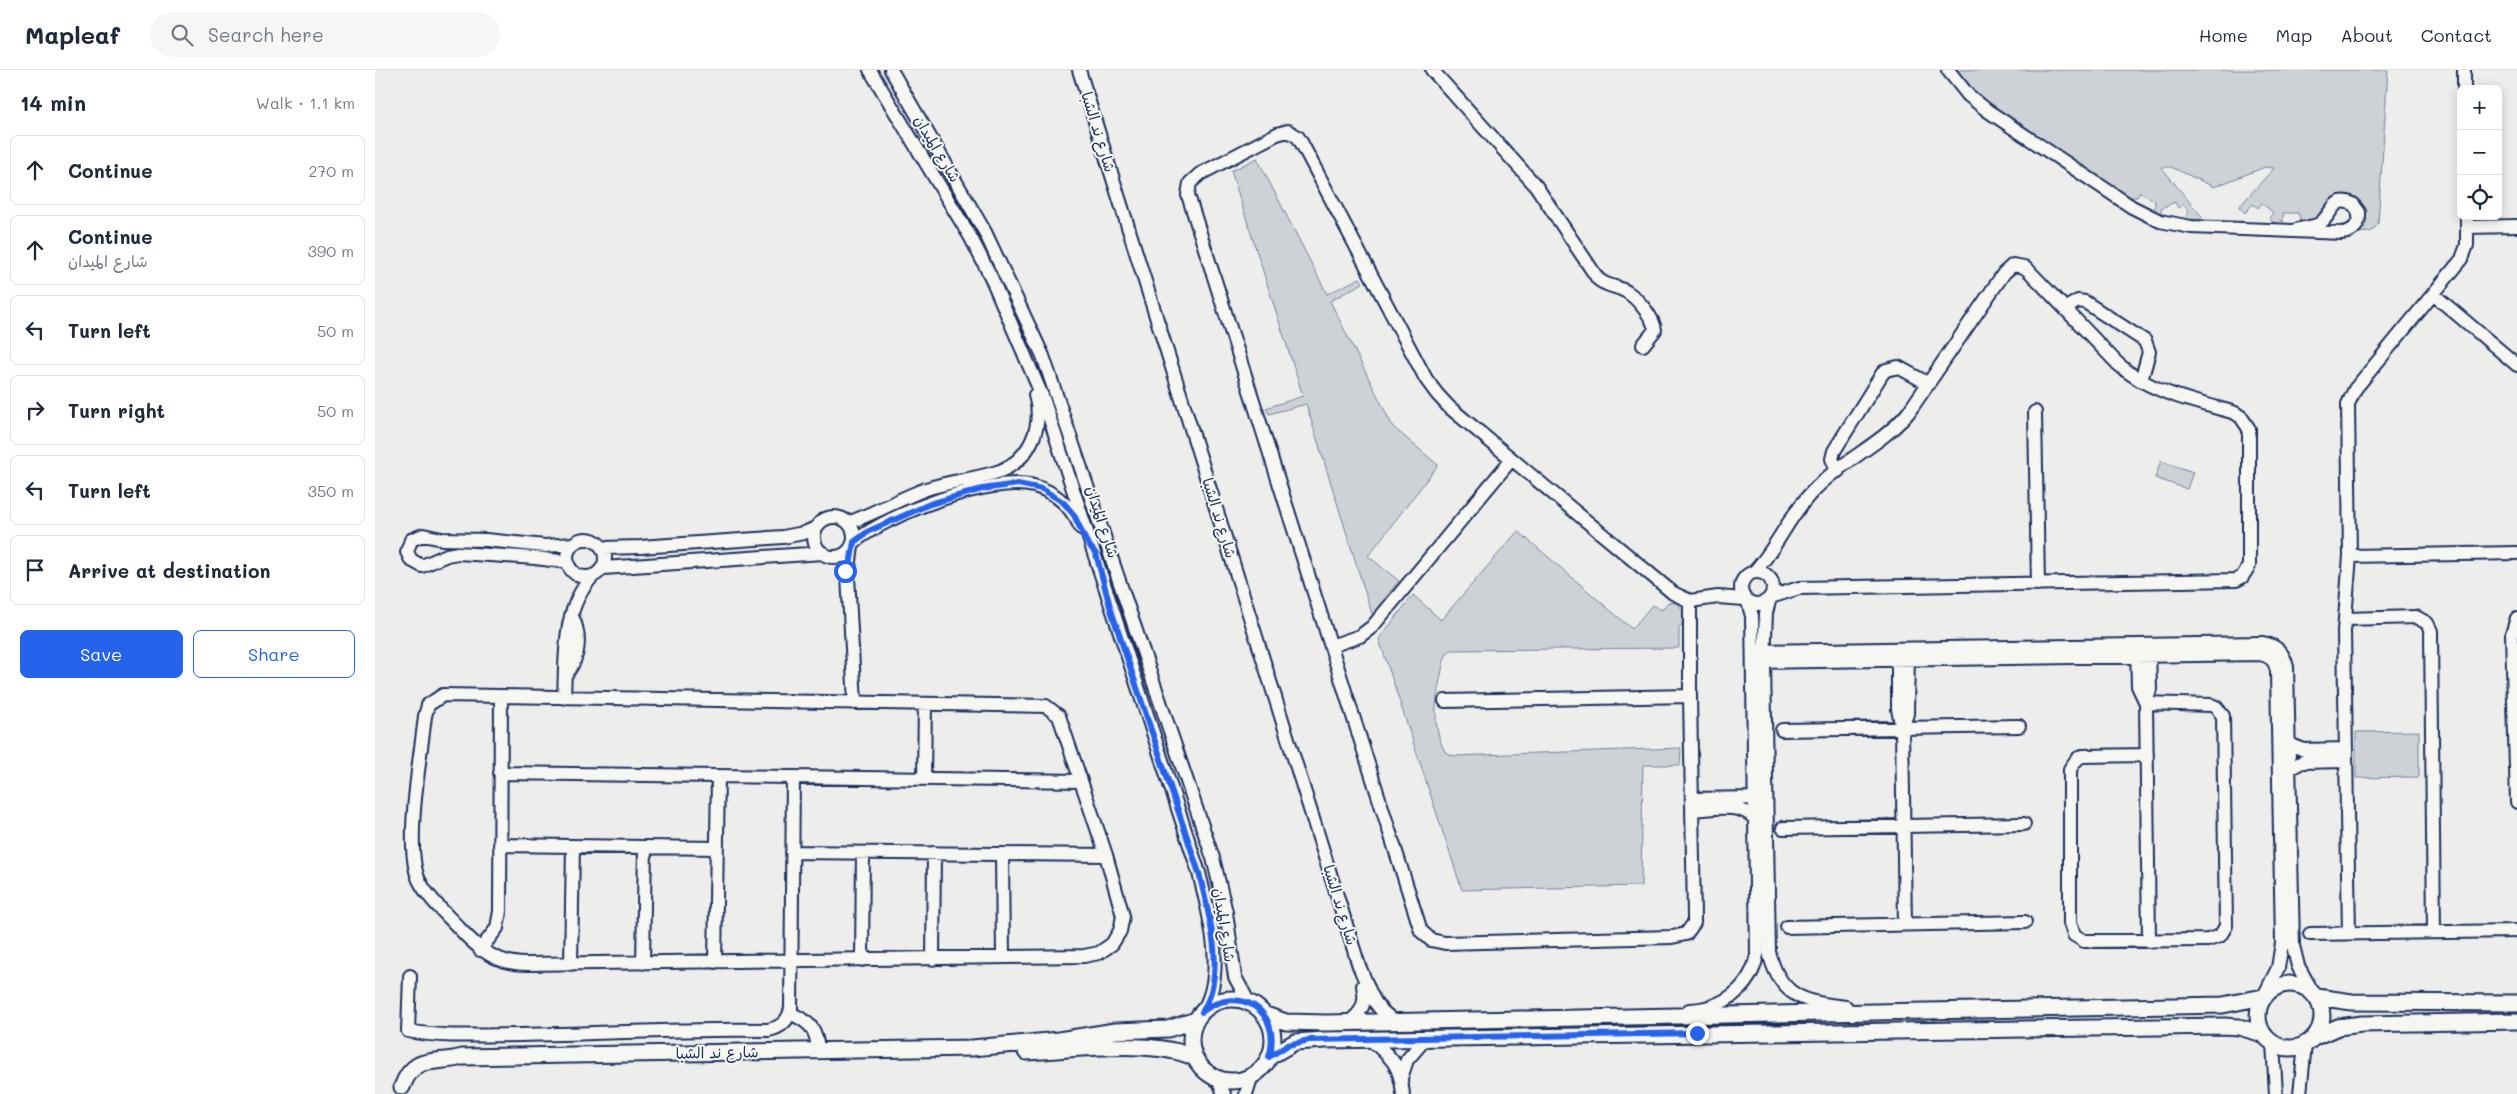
<!DOCTYPE html>
<html lang="en">
<head>
<meta charset="utf-8">
<style>
  :root { --surface:#fff; --page:#f6f6f7; --text:#1f2937; --muted:#747a83; --line:#e0e1e3; --accent:#2563eb }
  body { margin:0; font-family:Mali,"Playpen Sans Arabic",sans-serif; background:var(--page); color:var(--text) }
  .controls { position:absolute; right:15px; top:15px; display:grid; overflow:hidden; border-radius:8px; box-shadow:0 2px 12px #0003 }
  .controls button { width:45px; height:45px; display:grid; place-items:center; padding:0; border:0; border-bottom:1px solid var(--line); background:var(--surface); color:var(--text); font:25px sans-serif }
  .stop { position:absolute; width:15px; height:15px; margin:-11px; border:4px solid #2563eb; border-radius:50%; background:#fff }
  .stop.end { background:#2563eb; border-color:#fff; box-shadow:0 1px 5px #0008 }
  .list { margin:0; padding:0; list-style:none }
  h2 { display:flex; justify-content:space-between; align-items:center; height:65px; margin:0; padding:0 20px; font-size:21px }
  h2 small { font-size:16px; font-weight:400; color:var(--muted) }
  .list li { display:grid; grid-template-columns:32px 1fr auto; gap:15px; align-items:center; box-sizing:border-box; height:70px; margin:0 10px 10px; padding:0 10px; border:1px solid var(--line); border-radius:8px }
  .list b { display:block; font-size:19px; white-space:nowrap }
  .list p { margin:0; font-size:16px; white-space:nowrap; color:var(--muted) }
  .list em { font-size:16px; font-style:normal; color:var(--muted) }
  .actions { display:flex; gap:10px; padding:15px 20px }
  .actions a { flex:1; padding:11px 0; border:1px solid var(--accent); border-radius:8px; text-align:center; font-size:18px; color:var(--accent) }
  .actions .main { background:var(--accent); color:#fff }
  .icon { flex:none; width:28px; height:28px; fill:none; stroke:currentColor; stroke-width:2; stroke-linecap:round; stroke-linejoin:round }
  .map { position:relative; flex:none; width:2142px; height:1024px; overflow:hidden }
  header { display:flex; align-items:center; gap:30px; box-sizing:border-box; height:70px; padding:0 25px; background:var(--surface); border-bottom:1px solid var(--line) }
  header strong { font-size:24px }
  nav { display:flex; gap:28px; margin-inline-start:auto; font-size:18px }
  .search { width:350px; height:45px; background:var(--page); display:flex; align-items:center; gap:12px; box-sizing:border-box; padding:0 18px; border-radius:28px; color:var(--muted); font-size:19px }
  main { display:flex }
  aside { flex:1; background:var(--surface) }
  .map>svg:first-child { display:block }
</style>
</head>
<body>
<header>
<strong>Mapleaf</strong>
<div class="search"><svg class="icon" aria-label="search" viewBox="0 0 24 24"><circle cx="10" cy="10" r="6"/><path d="M15 15l6 6"/></svg>Search here</div>
<nav><a>Home</a><a>Map</a><a>About</a><a>Contact</a></nav>
</header>
<main>
<aside>
<h2>14 min<small>Walk · 1.1 km</small></h2>
<ul class="list">
<li><svg class="icon" aria-label="ahead" viewBox="0 0 24 24"><path d="M12 20V5M6 11l6-6 6 6"/></svg><div><b>Continue</b></div><em>270 m</em></li>
<li><svg class="icon" aria-label="ahead" viewBox="0 0 24 24"><path d="M12 20V5M6 11l6-6 6 6"/></svg><div><b>Continue</b><p>شارع الميدان</p></div><em>390 m</em></li>
<li><svg class="icon" aria-label="left" viewBox="0 0 24 24"><path d="M17 20v-9H6M10 6l-5 5 5 5"/></svg><div><b>Turn left</b></div><em>50 m</em></li>
<li><svg class="icon" aria-label="right" viewBox="0 0 24 24"><path d="M7 20v-9h11M14 6l5 5-5 5"/></svg><div><b>Turn right</b></div><em>50 m</em></li>
<li><svg class="icon" aria-label="left" viewBox="0 0 24 24"><path d="M17 20v-9H6M10 6l-5 5 5 5"/></svg><div><b>Turn left</b></div><em>350 m</em></li>
<li><svg class="icon" aria-label="arrive" viewBox="0 0 24 24"><path d="M6 21V4h12l-3 4 3 4H6"/></svg><div><b>Arrive at destination</b></div></li>
</ul>
<div class="actions"><a class="main">Save</a><a>Share</a></div>
</aside>
<div class="map">
<svg width="2142" height="1024" viewBox="0 0 2142 1024">
  <rect width="100%" height="100%" fill="#edeeec"/>
  <filter id="ink" filterUnits="userSpaceOnUse"><feTurbulence type="fractalNoise" baseFrequency=".02" numOctaves="2"/><feDisplacementMap in="SourceGraphic" scale="10" xChannelSelector="R" yChannelSelector="G"/><feConvolveMatrix kernelMatrix="1 2 1 2 8 2 1 2 1" color-interpolation-filters="sRGB"/></filter>
  <g filter="url(#ink)">
    <path fill="#ced2d7" stroke="#74809a" d="M1579 0H2013L2003 154 1996 162 1980 163 1979 131 1944 149 1926 152 1923 143H1908V152L1905 150 1900 154 1894 148 1898 143 1887 133 1883 138 1878 134 1870 143 1864 137 1899 98 1890 97 1839 117 1796 97H1786L1827 147 1823 152 1814 151 1811 147 1814 142 1808 134 1803 138 1800 132 1786 138 1787 146 1779 142 1780 131 1765 122 1762 127H1755L1612 34 1598 23Z
      M882 88 952 224 985 208 988 213 955 231 1018 357 1063 395 993 486 1024 511 997 544 931 334 894 344 891 338 928 326 856 101Z
      M1786 391 1818 402 1812 419 1780 408Z
      M1143 461 1257 559 1277 535 1287 540 1293 532 1302 533 1308 541 1307 555 1304 557V578L1076 580C1068 586 1068 596 1066 605 1060 631 1057 657 1070 682L1079 686 1306 678 1305 695H1268L1266 816 1087 820 1004 569 1038 525 1066 550Z
      M2044 661V707L1981 708V662Z"/>
    <g fill="none" stroke-linecap="round" stroke-linejoin="round">
      <defs>
        <path id="minor" d="M495 0 596 168 616 207 668 328 824 803C834 844 852 904 827 942
          M516 0 610 162 668 286 838 788 851 842 860 907 874 933
          M704 0 984 896C996 922 996 936 1021 952
          M1057 0 1161 116 1223 209C1232 217 1243 216 1252 222 1262 228 1279 248 1280 260L1268 275
          M1573 0 1593 25 1613 41 1757 137 1785 151 1816 157 1967 163C1979 162 1985 154 1984 142L1978 134C1958 124 1957 146 1944 154 1937 158 1928 157 1921 160
          M2089 0V19
          M913 61 923 67 926 72 1051 309 1062 324 1074 337 1298 523 1315 531V626L1319 845V853L1311 864 1297 867 1070 873 1056 870 1046 861 813 125 815 113 825 104 902 64Z
          M2092 157 2142 156
          M2058 224 2142 295
          M1691 238 1703 231 1710 232 1770 271 1774 282 1766 311
          M1660 342 1663 514
          M1463 401 1457 389 1459 381 1507 304 1511 300 1523 297 1554 314
          M439 467a20 20 0 1 1 40 0a20 20 0 1 1-40 0Z
          M473 453C500 443 524 429 551 419 575 411 602 409 625 401 655 389 669 356 660 325
          M192 488a19 19 0 1 1 38 0a19 19 0 1 1-38 0Z
          M479 472C513 444 616 405 659 416 681 422 697 438 706 458
          M477 476 473 506 480 633
          M227 478 265 477 408 467 429 463 441 458
          M1975 486 2142 483
          M193 492 160 488 83 483 72 485 47 496 36 490 32 482 36 470 48 465 67 469 111 470 170 476 198 474
          M228 498 448 483
          M1366 518a16 16 0 1 1 32 0a16 16 0 1 1-32 0Z
          M1379 502C1402 478 1414 445 1438 421 1466 391 1506 375 1533 343L1629 203 1638 195 1649 197 1654 201 1743 294C1775 323 1820 331 1860 343L1866 347 1874 359V496L1867 507 1861 510 1424 518 1396 527
          M1395 528 1391 543 1389 592 1394 882C1405 928 1430 932 1471 937
          M1315 531 1343 527 1369 529
          M2142 548 2137 564 2142 732
          M1971 549 2041 547 2052 553 2056 561 2059 862
          M956 576 985 566 997 557 1136 390
          M1762 578 1763 616 1771 633
          M1378 581 1887 573C1901 575 1909 583 1912 597L1918 876 1923 896 1938 923
          M1523 582V639L1527 658 1530 854
          M1378 592 1884 584C1895 585 1901 591 1902 602L1907 873 1903 898 1890 924
          M192 603C205 586 206 565 197 546
          M68 625 671 636 684 646 731 785 748 846 745 861 737 874 724 883 709 886 152 894C122 894 104 880 84 858 71 844 54 829 45 812 28 781 46 685 50 646L53 635Z
          M189 628C191 586 187 538 218 506
          M1070 631 1315 626
          M1771 633 1836 635 1841 637 1848 646 1851 856 1845 866 1833 870 1709 871 1699 865 1695 853V699L1702 689 1707 686 1772 685
          M1527 658 1532 644 1533 581
          M1407 660 1644 656
          M1914 674 1929 680 1970 679
          M1914 699 1927 692 1971 691
          M125 703 706 711
          M549 709 550 634
          M1317 729 1382 728 1386 732
          M1317 740C1337 739 1366 732 1380 749
          M1408 758 1649 754
          M125 775 341 778
          M417 782 731 785
          M627 784 628 887
          M1412 857 1650 852
          M1974 863 1969 561 1975 486 1973 334 1980 319 2087 189 2092 175V146
          M1935 864 2142 861
          M1774 871 1771 633 1775 619 1774 577
          M105 880 122 858 125 841 126 627
          M558 889 559 783
          M487 890 488 783
          M340 892 343 706
          M268 893 270 777
          M196 894 198 776
          M35 906 33 961C70 968 109 965 146 965 229 964 311 958 393 960 406 958 414 950 416 938L418 707
          M1314 940C1348 939 1376 918 1382 885L1377 546 1373 532
          M415 943C435 952 442 959 443 981
          M972 953C987 944 992 933 988 916
          M996 970C1017 988 1025 994 1028 1024
          M1898 973 1901 1024
          M1026 1008 1032 990 1050 969
          M843 1009 849 1024
          M871 1024 877 1005
          M1925 1024 1930 974"/>
        <path id="major" d="M1883 946a32 32 0 1 1 64 0a32 32 0 1 1-64 0Z
          M1942 927 1977 932 2142 933
          M816 970a41 41 0 1 1 82 0a41 41 0 1 1-82 0Z
          M888 944 911 952 951 953 1848 935 1888 927
          M1938 968 1963 957 1987 954 2142 951
          M651 982C696 980 781 968 820 988
          M894 987 920 972 950 970 1849 956 1864 957 1888 964
          M27 1017C39 983 60 995 87 987L597 978 684 970 740 961 793 959 821 950"/>
      </defs>
      <use href="#minor" stroke="#1b2f5e" stroke-width="16"/>
      <use href="#major" stroke="#1b2f5e" stroke-width="19"/>
      <use href="#minor" stroke="#f6f6f2" stroke-width="12"/>
      <use href="#major" stroke="#f6f6f2" stroke-width="15"/>
    </g>
  </g>
  <g fill="none" stroke-linecap="round" stroke-linejoin="round" filter="url(#ink)">
    <path stroke="#2563eb" stroke-width="6" d="M470 501 473 506 479 472 494 461 555 434 607 419 643 414 667 419 688 432 699 445 711 471 721 484 736 540 824 803C834 845 852 903 827 942 864 913 908 941 894 987L913 975 934 970 1322 963"/>
  </g>
  <g text-anchor="middle" stroke-width="4" stroke-linejoin="round" paint-order="stroke">
    <g font-size="15" fill="#1b2f5e" stroke="#f6f6f2">
      <text transform="translate(723 62) rotate(73)" y="5">شارع ند الشبا</text>
      <text transform="translate(562 79) rotate(59)" y="5">شارع الميدان</text>
      <text transform="translate(844 448) rotate(73)" y="5">شارع ند الشبا</text>
      <text transform="translate(727 452) rotate(72)" y="5">شارع الميدان</text>
      <text transform="translate(965 835) rotate(73)" y="5">شارع ند الشبا</text>
      <text transform="translate(849 855) rotate(81)" y="5">شارع الميدان</text>
      <text transform="translate(342 983) rotate(-1)" y="5">شارع ند الشبا</text>
    </g>
  </g>
</svg>
<div class="controls">
<button>+</button>
<button>−</button>
<button><svg class="icon" aria-label="locate" viewBox="0 0 24 24"><circle cx="12" cy="12" r="6"/><path d="M12 2v4M12 18v4M2 12h4M18 12h4"/></svg></button>
</div>
<div class="stop" style="left:470px;top:501px"></div>
<div class="stop end" style="left:1322px;top:963px"></div>
</div>
</main>
</body>
</html>
